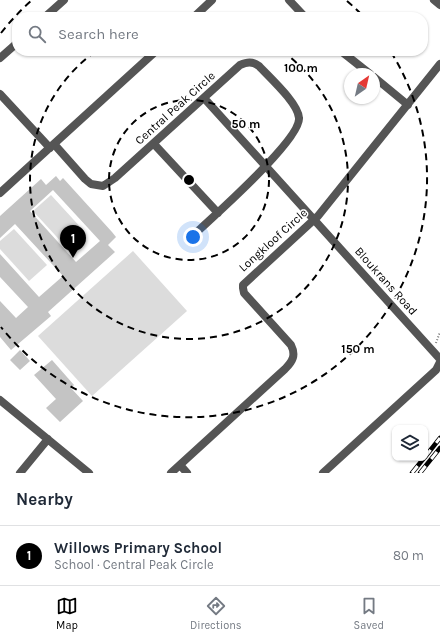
<!DOCTYPE html>
<html lang="en">
<head>
<meta charset="utf-8">
<style>
  :root { --surface:#fff; --page:#f6f6f7; --text:#1f2937; --muted:#747a83; --line:#e0e1e3; --accent:#000 }
  body { margin:0; font-family:Karla,sans-serif; background:var(--page); color:var(--text) }
  .controls { position:absolute; right:12px; bottom:12px; display:grid; overflow:hidden; border-radius:8px; box-shadow:0 1px 3px #0004 }
  .controls button { width:36px; height:36px; display:grid; place-items:center; padding:0; border:0; border-bottom:1px solid var(--line); background:var(--surface); color:var(--text); font:20px sans-serif }
  .compass { position:absolute; left:344px; top:68px; width:36px; height:36px; border-radius:50%; background:var(--surface); box-shadow:0 1px 3px #0004; rotate:34deg }
  .you { position:absolute; left:193px; top:237px; width:14px; height:14px; margin:-10px; border:3px solid #fff; border-radius:50%; background:#1a73e8; box-shadow:0 0 0 6px #1a73e833 }
  .badge { display:grid; place-items:center; width:26px; height:26px; border-radius:50%; background:var(--accent); color:#fff; font-size:13px; font-weight:700 }
  .pin { position:absolute; translate:-50% -33px; filter:drop-shadow(0 1px 2px #0008) }
  .pin::after { content:''; position:absolute; top:21px; width:14px; height:12px; background:inherit; clip-path:polygon(0 0,100% 0,50% 100%) }
  .list { margin:0; padding:0; list-style:none }
  h2 { display:flex; justify-content:space-between; align-items:center; height:52px; margin:0; padding:0 16px; font-size:17px }
  h2 small { font-size:13px; font-weight:400; color:var(--muted) }
  .list li { display:grid; grid-template-columns:26px 1fr auto; gap:12px; align-items:center; box-sizing:border-box; height:60px; padding:0 16px; border-top:1px solid var(--line) }
  .list b { display:block; font-size:15px; white-space:nowrap }
  .list p { margin:0; font-size:13px; white-space:nowrap; color:var(--muted) }
  .list em { font-size:13px; font-style:normal; color:var(--muted) }
  .icon { flex:none; width:22px; height:22px; fill:none; stroke:currentColor; stroke-width:2; stroke-linecap:round; stroke-linejoin:round }
  .map { position:relative; flex:none; width:440px; height:473px; overflow:hidden }
  .search { position:absolute; background:var(--surface); box-shadow:0 1px 3px #0004; left:12px; right:12px; top:12px; height:44px; display:flex; align-items:center; gap:10px; box-sizing:border-box; padding:0 14px; border-radius:16px; color:var(--muted); font-size:15px }
  .sheet { height:112px; background:var(--surface) }
  nav { display:flex; justify-content:space-around; align-items:center; box-sizing:border-box; height:56px; border-top:1px solid var(--line); background:var(--surface); font-size:11px; color:var(--muted) }
  nav a { display:grid; justify-items:center; gap:2px }
  nav .on { color:var(--accent) }
  .map>svg:first-child { display:block }
</style>
</head>
<body>
<div class="map">
<svg width="440" height="473" viewBox="0 0 440 473">
  <rect width="100%" height="100%" fill="#fff"/>
  <path fill="#dcdcdc" d="M51 195 84 231 66 247 33 211Z
    M14 229 47 265 29 281 0 249V241Z
    M133 251 187 311 92 396 38 336Z"/>
  <path fill="#c4c4c4" fill-rule="evenodd" d="M56 176 60 181 63 178 112 232 116 237 108 245 115 252 48 312 51 316 11 350 0 337V301L16 318 28 307 0 277V254L39 297 63 276 15 224 0 238V216L41 179 46 185ZM53 190 100 241 76 262 30 211Z
    M20 350 30 361 20 370 10 360Z
    M52 360 74 385 71 388 83 401 60 422 46 408 56 399 34 375Z"/>
  <g fill="none" stroke-linecap="round" stroke-linejoin="round">
    <path stroke="#777" stroke-width="2" stroke-dasharray="1 2" stroke-linecap="butt" d="M436 343 440 332"/>
    <path stroke="#555" stroke-width="8" d="M289 0 305 17
      M434 0 440 5
      M45 17 64 0
      M194 17 212 0
      M341 51 370 74
      M0 58 17 43
      M374 77 408 105
      M0 94 50 148
      M204 98 440 359
      M54 144 85 179 91 184 103 186 115 178 240 65C247 62 252 61 259 66 270 78 298 103 299 118 301 139 216 214 199 230
      M154 144 218 213
      M0 193 156 51
      M0 400 89 473
      M180 465 187 473
      M20 473 48 439
      M171 473 285 369C293 361 296 355 291 345L244 293 243 288V285L318 216 440 64
      M323 473 436 370 440 362"/>
    <defs>
      <path id="rail" d="M425 457 440 438
        M412 473 424 458
        M420 473 440 448"/>
    </defs>
    <use href="#rail" stroke="#000" stroke-width="4.5"/>
    <use href="#rail" stroke="#fff" stroke-width="3" stroke-dasharray="9" stroke-linecap="butt"/>
  </g>
  <g fill="none" stroke="#000" stroke-width="2" stroke-dasharray="7 5">
    <circle cx="189" cy="180" r="80"/>
    <path d="M282 51A159 159 0 1 1 96 51"/>
    <path d="M1 33A239 239 0 0 1 31 1M347 1A239 239 0 0 1 362 15M391 52A239 239 0 0 1 1 327"/>
  </g>
  <g text-anchor="middle" stroke-width="3" stroke-linejoin="round" paint-order="stroke">
    <g font-size="12" fill="#000" stroke="#fff">
      <text transform="translate(175 108) rotate(-42)" y="4">Central Peak Circle</text>
      <text transform="translate(273 240) rotate(-42)" y="4">Longkloof Circle</text>
      <text transform="translate(386 281) rotate(48)" y="4">Bloukrans Road</text>
    </g>
  </g>
  <circle cx="189" cy="180" r="6" fill="#000" stroke="#fff" stroke-width="2"/>
  <g font-size="12" text-anchor="middle" font-weight="bold" fill="#000" stroke="#fff" stroke-width="3" stroke-linejoin="round" paint-order="stroke">
    <text x="301" y="72">100 m</text>
    <text x="246" y="128">50 m</text>
    <text x="358" y="353">150 m</text>
  </g>
</svg>
<div class="controls">
<button><svg class="icon" aria-label="layers" viewBox="0 0 24 24"><path d="M12 4l9 5-9 5-9-5zM3 14l9 5 9-5"/></svg></button>
</div>
<svg class="compass" viewBox="-18 -18 36 36"><path d="M0-13l5 13h-10z" fill="#e53935"/><path d="M0 13l5-13h-10z" fill="#747a83"/></svg>
<div class="you"></div>
<div class="pin badge" style="left:73px;top:258px">1</div>
<div class="search"><svg class="icon" aria-label="search" viewBox="0 0 24 24"><circle cx="10" cy="10" r="6"/><path d="M15 15l6 6"/></svg>Search here</div>
</div>
<section class="sheet">
<h2>Nearby<small></small></h2>
<ul class="list">
<li><span class="badge">1</span><div><b>Willows Primary School</b><p>School · Central Peak Circle</p></div><em>80 m</em></li>
</ul>
</section>
<nav>
<a class="on"><svg class="icon" aria-label="map" viewBox="0 0 24 24"><path d="M3 6l6-2 6 2 6-2v14l-6 2-6-2-6 2zM9 4v14M15 6v14"/></svg>Map</a>
<a><svg class="icon" aria-label="directions" viewBox="0 0 24 24"><path d="M12 3l9 9-9 9-9-9zM9 14v-3h6M13 9l2 2-2 2"/></svg>Directions</a>
<a><svg class="icon" aria-label="saved" viewBox="0 0 24 24"><path d="M7 4h10v16l-5-4-5 4z"/></svg>Saved</a>
</nav>
</body>
</html>
